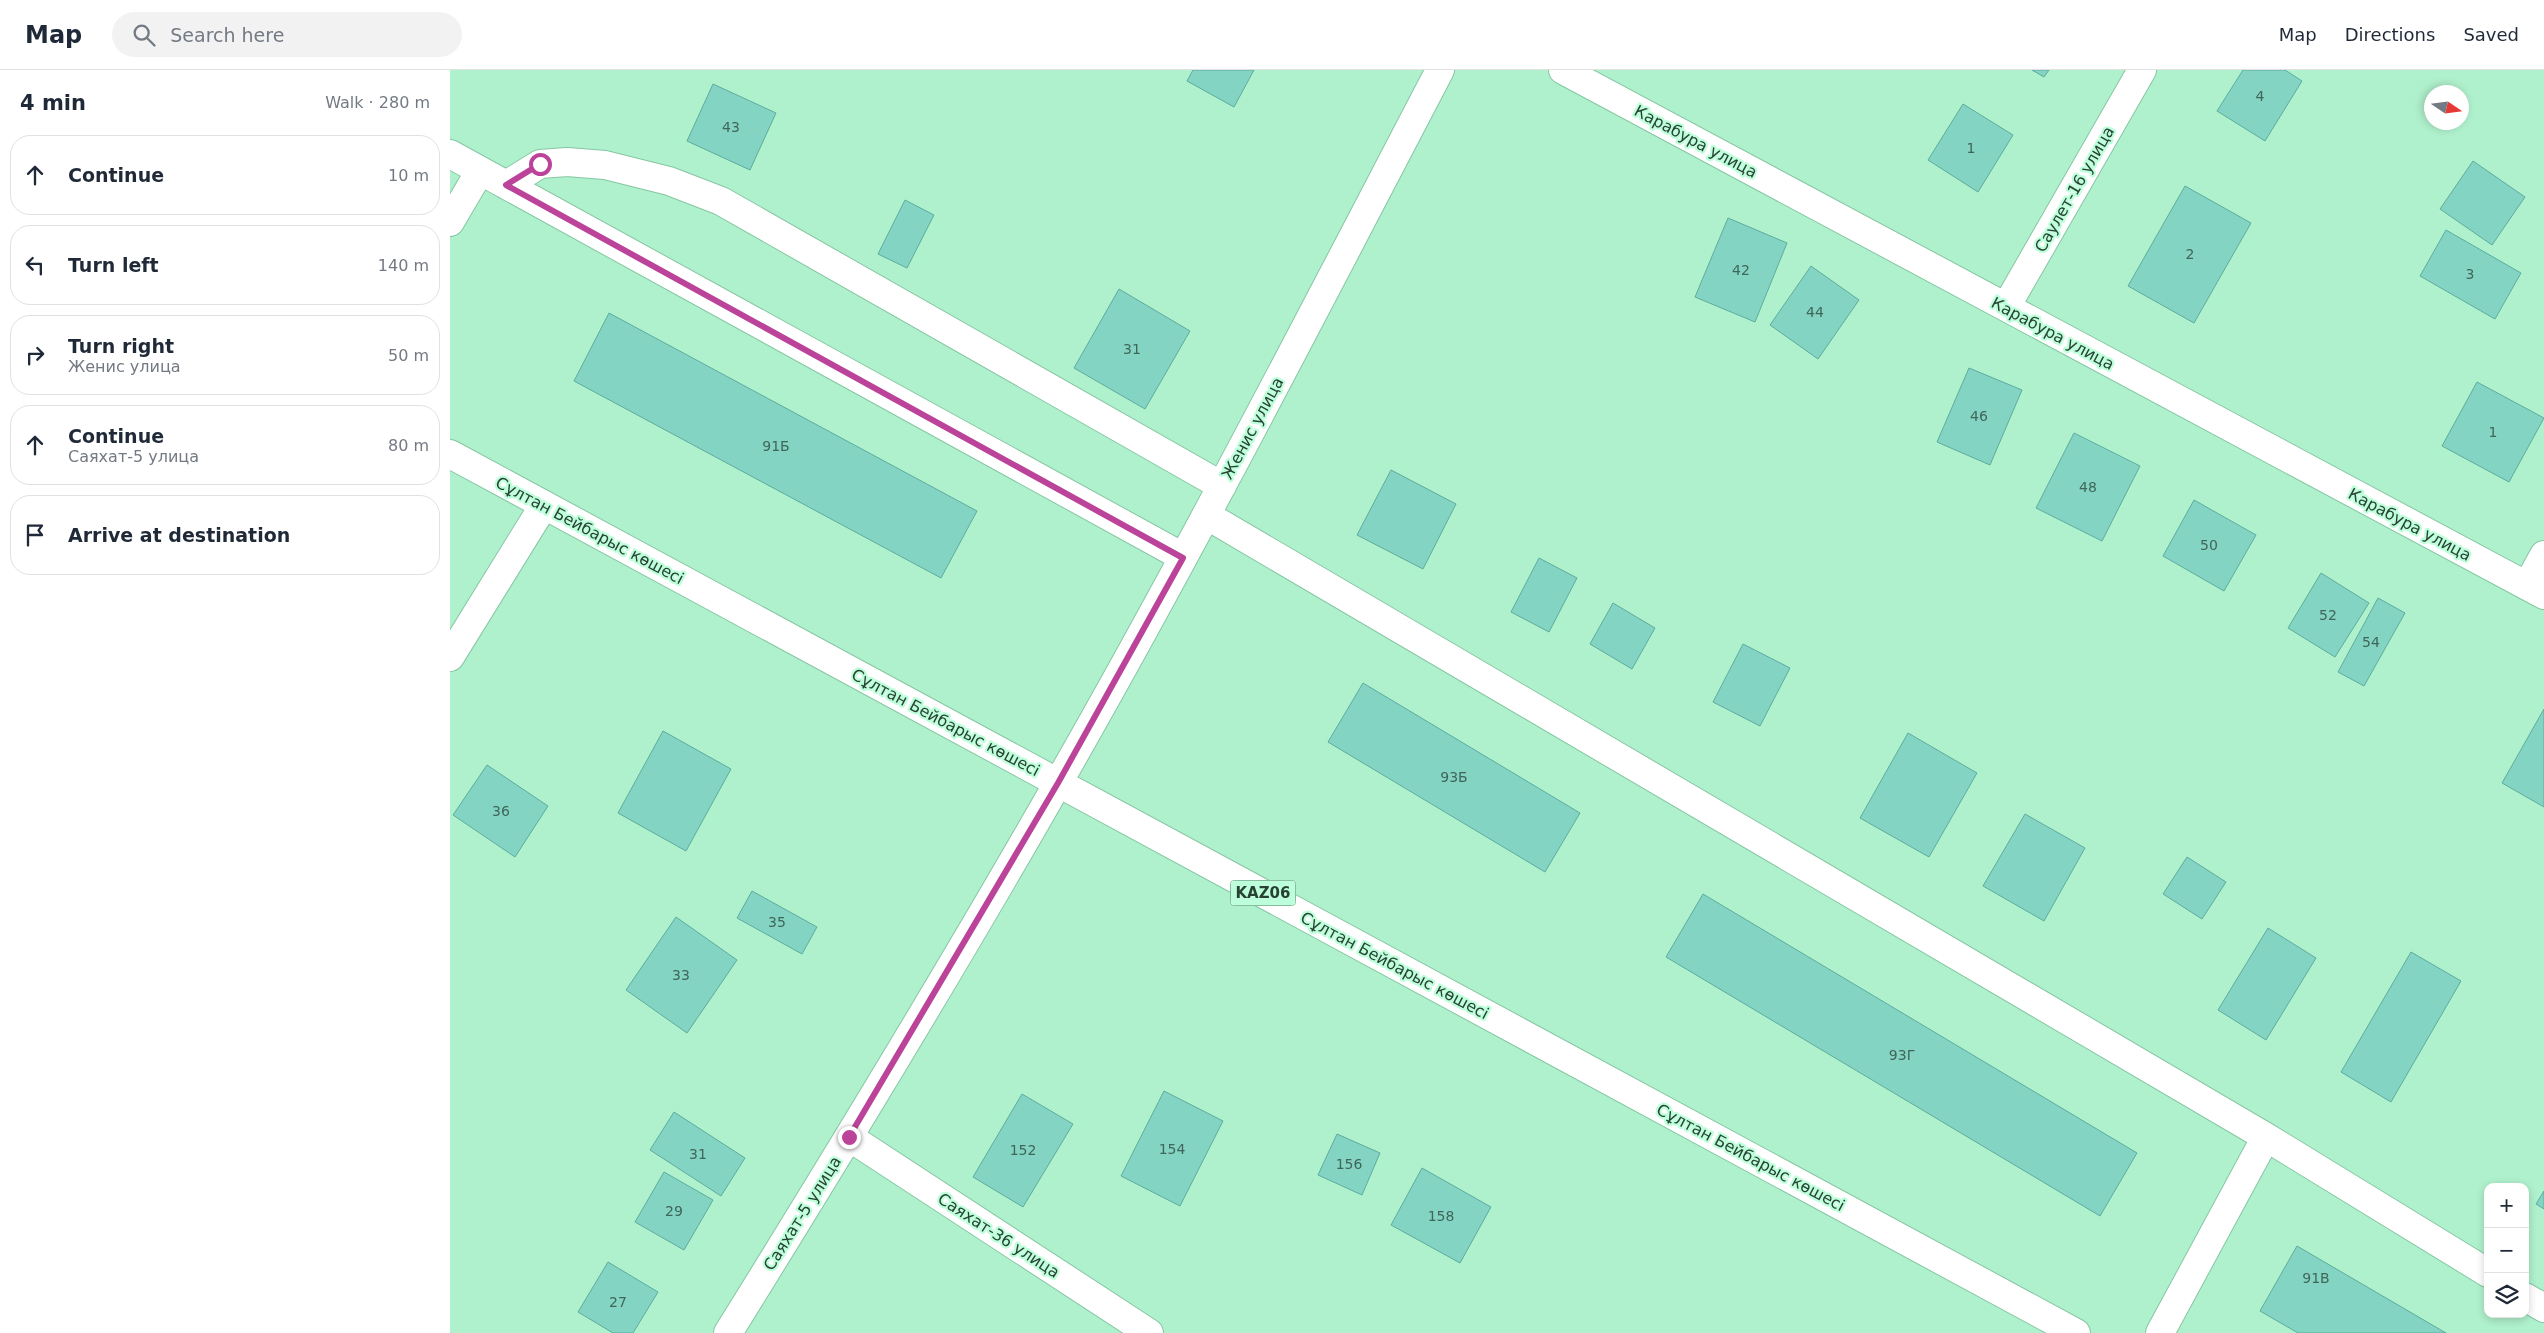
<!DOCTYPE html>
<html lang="en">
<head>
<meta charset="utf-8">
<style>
  :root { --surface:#fff; --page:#f2f2f3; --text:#1f2937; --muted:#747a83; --line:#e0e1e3 }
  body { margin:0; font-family:"DejaVu Sans",sans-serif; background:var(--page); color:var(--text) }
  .controls { position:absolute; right:15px; bottom:15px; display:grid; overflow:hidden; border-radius:10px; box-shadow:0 2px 8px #0003 }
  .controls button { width:45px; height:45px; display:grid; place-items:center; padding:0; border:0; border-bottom:1px solid var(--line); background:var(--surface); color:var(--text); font:25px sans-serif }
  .compass { position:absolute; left:1974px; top:15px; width:45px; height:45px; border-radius:50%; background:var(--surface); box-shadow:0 2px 8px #0003; rotate:103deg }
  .stop { position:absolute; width:15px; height:15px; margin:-11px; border:4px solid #bb449a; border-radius:50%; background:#fff }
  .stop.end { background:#bb449a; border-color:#fff; box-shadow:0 1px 5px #0008 }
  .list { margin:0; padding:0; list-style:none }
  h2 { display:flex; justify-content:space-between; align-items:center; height:65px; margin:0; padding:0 20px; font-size:21px }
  h2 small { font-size:16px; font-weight:400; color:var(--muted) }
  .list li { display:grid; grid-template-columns:32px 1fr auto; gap:15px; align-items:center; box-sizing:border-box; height:80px; margin:0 10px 10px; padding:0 10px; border:1px solid var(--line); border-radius:20px }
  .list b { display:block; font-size:19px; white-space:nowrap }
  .list p { margin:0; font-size:16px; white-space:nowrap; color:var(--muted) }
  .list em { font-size:16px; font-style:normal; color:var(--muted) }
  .icon { flex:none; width:28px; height:28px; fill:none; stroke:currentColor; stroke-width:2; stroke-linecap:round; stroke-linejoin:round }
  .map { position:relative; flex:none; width:2094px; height:1263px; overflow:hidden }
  header { display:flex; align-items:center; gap:30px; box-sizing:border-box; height:70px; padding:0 25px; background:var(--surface); border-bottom:1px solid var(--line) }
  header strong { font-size:24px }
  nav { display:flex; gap:28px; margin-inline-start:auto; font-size:18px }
  .search { width:350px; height:45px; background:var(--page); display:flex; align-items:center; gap:12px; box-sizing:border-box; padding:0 18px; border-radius:28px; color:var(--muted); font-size:19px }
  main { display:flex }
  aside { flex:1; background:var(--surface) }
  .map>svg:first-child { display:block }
</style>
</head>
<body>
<header>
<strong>Map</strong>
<div class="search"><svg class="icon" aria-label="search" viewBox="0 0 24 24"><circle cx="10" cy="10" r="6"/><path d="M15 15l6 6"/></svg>Search here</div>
<nav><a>Map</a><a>Directions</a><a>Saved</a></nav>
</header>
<main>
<aside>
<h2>4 min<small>Walk · 280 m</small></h2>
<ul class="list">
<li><svg class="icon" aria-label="ahead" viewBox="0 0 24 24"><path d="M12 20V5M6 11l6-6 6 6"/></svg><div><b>Continue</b></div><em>10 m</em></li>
<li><svg class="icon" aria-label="left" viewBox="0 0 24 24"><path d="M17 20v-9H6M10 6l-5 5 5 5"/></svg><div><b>Turn left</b></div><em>140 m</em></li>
<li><svg class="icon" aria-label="right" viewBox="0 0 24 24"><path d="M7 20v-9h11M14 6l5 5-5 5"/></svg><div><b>Turn right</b><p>Женис улица</p></div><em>50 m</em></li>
<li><svg class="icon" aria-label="ahead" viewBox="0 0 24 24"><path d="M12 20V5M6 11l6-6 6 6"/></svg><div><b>Continue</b><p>Саяхат-5 улица</p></div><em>80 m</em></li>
<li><svg class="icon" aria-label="arrive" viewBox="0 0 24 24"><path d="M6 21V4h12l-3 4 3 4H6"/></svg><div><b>Arrive at destination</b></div></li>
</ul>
</aside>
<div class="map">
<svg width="2094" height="1263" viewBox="0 0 2094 1263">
  <rect width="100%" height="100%" fill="#b0f1cd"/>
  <path fill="#84d4c4" stroke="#5cac9d" d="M743 0H804L784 37 737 11Z
    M1582 0H1599L1594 7Z
    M1793 0H1835L1852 11 1815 71 1767 41Z
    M263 14 326 43 300 100 237 71Z
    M1513 34 1563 65 1528 122 1478 90Z
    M2023 91 2075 127 2042 175 1990 139Z
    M1735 116 1801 153 1744 253 1678 216Z
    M455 130 484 145 457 198 428 184Z
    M1278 148 1337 173 1305 252 1245 227Z
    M1996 160 2071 203 2045 249 1970 206Z
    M1361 196 1409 230 1368 289 1320 255Z
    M669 219 740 261 695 339 624 298Z
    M159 243 527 441 491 508 124 311Z
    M1519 298 1572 320 1540 395 1487 372Z
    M2027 312 2094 348 2059 412 1992 376Z
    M1624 363 1690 396 1652 471 1586 438Z
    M941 400 1006 434 973 499 907 465Z
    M1744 430 1806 465 1774 521 1713 486Z
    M1089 488 1127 508 1099 562 1061 542Z
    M1871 503 1919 533 1885 587 1838 558Z
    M1928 528 1955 543 1914 616 1888 602Z
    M1163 533 1205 558 1182 599 1140 574Z
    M1293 574 1340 598 1310 656 1263 632Z
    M913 613 1130 743 1095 802 878 672Z
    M2094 639V737L2052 713Z
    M213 661 281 699 236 781 168 743Z
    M1458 663 1527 703 1479 787 1410 748Z
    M37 695 98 736 65 787 3 745Z
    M1575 744 1635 778 1594 851 1533 816Z
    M1737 787 1776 812 1752 849 1713 824Z
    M302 821 367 857 352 884 287 848Z
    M1253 824 1687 1083 1650 1146 1216 887Z
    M226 847 287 890 237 963 176 920Z
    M1818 858 1866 888 1816 970 1768 940Z
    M1961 882 2011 911 1941 1032 1891 1002Z
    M714 1021 773 1051 730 1136 671 1106Z
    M572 1024 623 1054 573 1137 523 1107Z
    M224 1042 295 1088 271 1126 200 1080Z
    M887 1064 930 1083 912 1125 868 1105Z
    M972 1098 1041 1137 1010 1193 941 1155Z
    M214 1102 263 1130 234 1180 185 1152Z
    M2094 1121V1139L2086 1134Z
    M1847 1176 1996 1263H1848L1810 1241Z
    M158 1192 208 1222 183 1263H163L128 1242Z"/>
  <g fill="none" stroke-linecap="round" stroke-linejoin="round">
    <defs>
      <path id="minor" d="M1113 0 2094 525
        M0 84 733 487
        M56 115 90 94 117 92 155 95 219 111 271 131 772 416
        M0 152 30 101
        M1556 237 1692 0
        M756 445 1816 1067 2038 1203
        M2077 516 2094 485
        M0 587 94 435
        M399 1067 699 1263
        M2075 1227 2094 1238
        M278 1263C391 1081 502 899 608 713 742 479 865 239 990 0
        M1710 1263 1816 1067"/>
      <path id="major" d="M0 384 1626 1263"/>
    </defs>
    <use href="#minor" stroke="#86c6a3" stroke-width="30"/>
    <use href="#major" stroke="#86c6a3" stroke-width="30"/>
    <use href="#minor" stroke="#fff" stroke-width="28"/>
    <use href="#major" stroke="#fff" stroke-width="28"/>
  </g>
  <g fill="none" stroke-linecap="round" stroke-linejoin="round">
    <path stroke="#bb449a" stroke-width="6" d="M90 94 56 115 733 488 608 713 399 1067"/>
  </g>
  <g text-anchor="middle" stroke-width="4.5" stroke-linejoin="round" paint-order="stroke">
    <g font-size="14" fill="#3f6658">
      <text x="1810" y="31">4</text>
      <text x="281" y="62">43</text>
      <text x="1521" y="83">1</text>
      <text x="1740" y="189">2</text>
      <text x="1291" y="205">42</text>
      <text x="2020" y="209">3</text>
      <text x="1365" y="247">44</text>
      <text x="682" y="284">31</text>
      <text x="1529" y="351">46</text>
      <text x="2043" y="367">1</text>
      <text x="326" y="381">91Б</text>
      <text x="1638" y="422">48</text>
      <text x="1759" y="480">50</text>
      <text x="1878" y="550">52</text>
      <text x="1921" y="577">54</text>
      <text x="1004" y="712">93Б</text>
      <text x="51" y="746">36</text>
      <text x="327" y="857">35</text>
      <text x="231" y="910">33</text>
      <text x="1452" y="990">93Г</text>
      <text x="722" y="1084">154</text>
      <text x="573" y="1085">152</text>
      <text x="248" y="1089">31</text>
      <text x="899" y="1099">156</text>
      <text x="224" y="1146">29</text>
      <text x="991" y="1151">158</text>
      <text x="1866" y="1213">91В</text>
      <text x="168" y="1237">27</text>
    </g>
    <rect fill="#bdffda" stroke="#557b66" stroke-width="1" x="780.5" y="810.5" width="65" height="25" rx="4"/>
    <g font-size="15" font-weight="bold" fill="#284234">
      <text x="813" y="828">KAZ06</text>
    </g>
    <g font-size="16" fill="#284234" stroke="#bdffda">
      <text transform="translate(1246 71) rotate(28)" y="6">Карабура улица</text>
      <text transform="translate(1624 119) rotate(-60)" y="6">Саулет-16 улица</text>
      <text transform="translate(1603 263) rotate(28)" y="6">Карабура улица</text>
      <text transform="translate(802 358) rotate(-62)" y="6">Женис улица</text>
      <text transform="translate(1960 454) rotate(28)" y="6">Карабура улица</text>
      <text transform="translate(140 460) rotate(28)" y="6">Сұлтан Бейбарыс көшесі</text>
      <text transform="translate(496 652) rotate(28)" y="6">Сұлтан Бейбарыс көшесі</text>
      <text transform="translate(945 895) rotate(28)" y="6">Сұлтан Бейбарыс көшесі</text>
      <text transform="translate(1301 1087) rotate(28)" y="6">Сұлтан Бейбарыс көшесі</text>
      <text transform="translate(352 1143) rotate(-58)" y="6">Саяхат-5 улица</text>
      <text transform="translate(549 1165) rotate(33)" y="6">Саяхат-36 улица</text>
    </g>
  </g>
</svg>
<div class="controls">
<button>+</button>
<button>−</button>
<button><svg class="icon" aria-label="layers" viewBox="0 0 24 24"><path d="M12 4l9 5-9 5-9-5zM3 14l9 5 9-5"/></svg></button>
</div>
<svg class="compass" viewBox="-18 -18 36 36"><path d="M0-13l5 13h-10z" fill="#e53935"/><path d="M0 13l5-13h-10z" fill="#747a83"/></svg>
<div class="stop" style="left:90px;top:94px"></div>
<div class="stop end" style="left:399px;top:1067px"></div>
</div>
</main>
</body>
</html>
